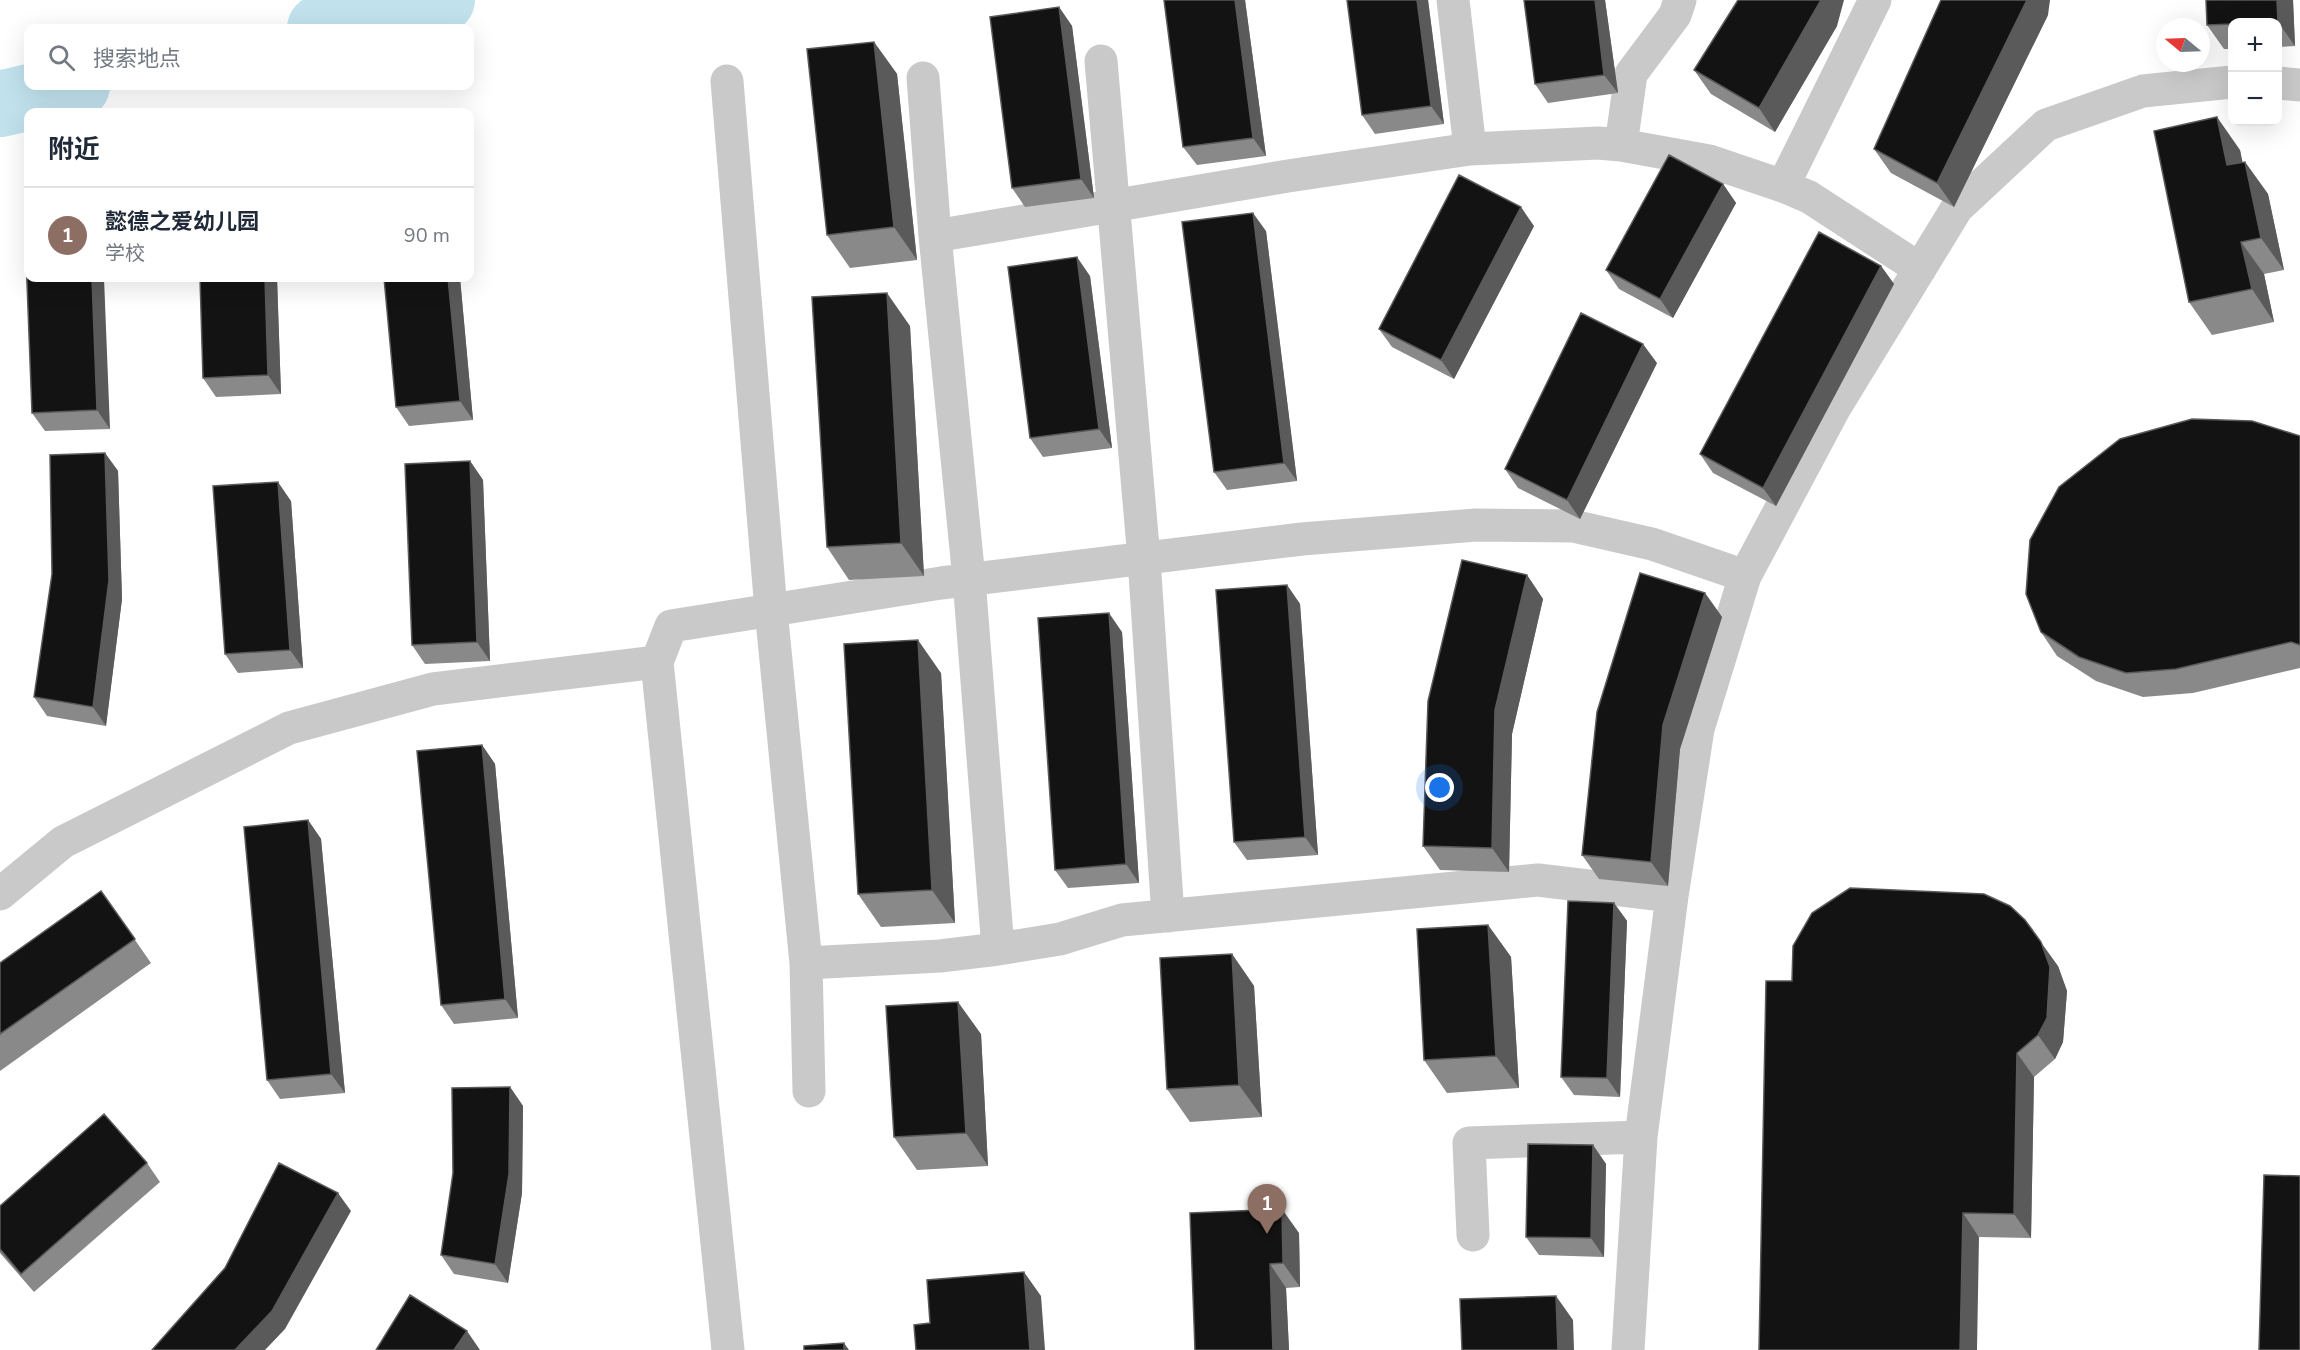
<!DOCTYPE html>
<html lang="zh">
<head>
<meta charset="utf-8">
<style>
  :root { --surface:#fff; --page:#f6f6f7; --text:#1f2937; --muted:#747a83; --line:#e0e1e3; --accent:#1a73e8 }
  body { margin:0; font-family:"Nunito Sans","Noto Sans SC",sans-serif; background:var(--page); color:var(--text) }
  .controls { position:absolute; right:18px; top:18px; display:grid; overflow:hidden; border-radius:12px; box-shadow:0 6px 24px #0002 }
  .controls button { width:54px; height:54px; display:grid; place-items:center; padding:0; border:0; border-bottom:2px solid var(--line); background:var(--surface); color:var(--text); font:30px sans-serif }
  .compass { position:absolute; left:2156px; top:18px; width:54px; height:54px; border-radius:50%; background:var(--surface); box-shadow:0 6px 24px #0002; rotate:289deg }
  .you { position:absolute; left:1440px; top:788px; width:21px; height:21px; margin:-15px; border:4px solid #fff; border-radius:50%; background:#1a73e8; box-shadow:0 0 0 9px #1a73e833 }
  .badge { display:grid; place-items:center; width:39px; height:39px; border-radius:50%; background:var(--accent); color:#fff; font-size:20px; font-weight:700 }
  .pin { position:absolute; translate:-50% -50px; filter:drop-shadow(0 2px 3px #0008) }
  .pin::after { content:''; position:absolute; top:32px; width:21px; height:18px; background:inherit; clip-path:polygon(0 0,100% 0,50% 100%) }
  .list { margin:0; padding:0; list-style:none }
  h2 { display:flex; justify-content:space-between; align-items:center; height:78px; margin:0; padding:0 24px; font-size:26px }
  h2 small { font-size:20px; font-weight:400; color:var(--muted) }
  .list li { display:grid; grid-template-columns:39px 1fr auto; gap:18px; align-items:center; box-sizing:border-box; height:96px; padding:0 24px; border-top:2px solid var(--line) }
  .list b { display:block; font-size:22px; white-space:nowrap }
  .list p { margin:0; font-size:20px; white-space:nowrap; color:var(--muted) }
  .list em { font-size:20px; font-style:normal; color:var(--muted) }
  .icon { flex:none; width:33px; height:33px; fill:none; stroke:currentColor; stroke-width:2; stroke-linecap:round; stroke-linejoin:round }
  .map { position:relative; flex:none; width:2300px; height:1350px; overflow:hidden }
  .search { position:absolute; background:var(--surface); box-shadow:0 6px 24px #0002; left:24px; top:24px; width:450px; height:66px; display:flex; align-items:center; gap:15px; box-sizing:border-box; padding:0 21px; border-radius:12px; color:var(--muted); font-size:22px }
  .panel { position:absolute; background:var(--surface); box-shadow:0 6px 24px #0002; left:24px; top:108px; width:450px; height:174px; border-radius:12px }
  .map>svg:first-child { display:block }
</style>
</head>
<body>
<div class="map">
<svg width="2300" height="1350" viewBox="0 0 2300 1350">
  <rect width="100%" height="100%" fill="#fff"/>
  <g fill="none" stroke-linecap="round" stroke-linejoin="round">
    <path stroke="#c1e2ed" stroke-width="66" d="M320 28 442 0
      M0 104 77 86"/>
    <path stroke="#c9c9c9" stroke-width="33" d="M1453 0 1470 149
      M1101 61 1144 559 1168 916
      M923 78 935 236 969 579 998 949
      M727 81 771 610 806 963 809 1091
      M2278 83 2300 85
      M1621 145 1631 74 1675 15 1680 0
      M1783 186 1875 0
      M935 236 1288 176 1470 149 1598 143 1621 145 1709 161 1783 186 1809 197 1920 269
      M0 894 63 842 289 728 433 689 657 662
      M806 963 940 956 998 949 1060 939 1122 920 1538 880 1672 896
      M1473 1235 1469 1143 1641 1137
      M728 1350 657 662 671 626 941 583 1302 539 1476 525 1573 526 1652 544 1745 576
      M1628 1350 1641 1137 1672 896 1698 729 1745 576 1834 409 1957 208 2046 125 2143 91 2232 82"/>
  </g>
  <path fill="#898989" d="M1164 0H1245L1266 156 1197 165 1183 147Z
    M1428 0 1444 124 1375 134 1362 115Z
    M1524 0H1605L1618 93 1548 103 1535 84Z
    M2206 0H2293L2295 46 2277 47V22H2232V49H2224L2207 25Z
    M1059 7 1072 26 1094 198 1025 207 1012 188Z
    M2048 15 1954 207 1891 173 1874 149Z
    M1837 26 1775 132 1711 94 1694 70Z
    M874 42 897 74 917 260 850 268 827 235Z
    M2240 150 2242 162H2245L2268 194 2284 270 2264 274 2274 322 2212 335 2189 302Z
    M1723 184 1736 203 1673 318 1619 289 1606 270Z
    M1534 226 1454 379 1392 347 1379 329Z
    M25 231 110 429 45 431 32 413Z
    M1266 231 1297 481 1227 490 1214 472Z
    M1881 266 1894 284 1776 506 1713 473 1700 454Z
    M1090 276 1112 448 1043 457 1030 438Z
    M200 278H277L281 394 216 397 203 378Z
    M384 278H460L473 420 409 426 396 407Z
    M910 326 924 576 849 580 827 547Z
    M1657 363 1580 519 1518 488 1505 469Z
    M2300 436V668L2193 693 2143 697 2096 681 2057 656 2041 632Z
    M105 453 118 471 122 599 106 726 47 716 34 697Z
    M470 461 483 480 490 661 425 664 412 645Z
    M291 501 303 668 238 673 225 654Z
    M1527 575 1543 599 1512 734 1509 872 1440 870 1423 846Z
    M1287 585 1300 604 1318 855 1247 860 1234 842Z
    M1705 593 1722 617 1680 749 1668 886 1599 879 1582 855Z
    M1122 632 1139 883 1068 888 1055 870Z
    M941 673 955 923 881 927 858 894Z
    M482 745 495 764 518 1018 454 1024 441 1005Z
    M308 820 321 839 345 1093 280 1099 267 1080Z
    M101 891 151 963 0 1071V963Z
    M1614 903 1627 921 1620 1097 1574 1095 1561 1077Z
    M1488 925 1511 957 1519 1088 1447 1093 1424 1060Z
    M1232 954 1254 986 1262 1117 1190 1122 1167 1089Z
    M2058 966 2067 991 2063 1042 2055 1059 2034 1077 2031 1238 1979 1237 1792 981Z
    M981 1034 988 1166 917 1170 894 1137Z
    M510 1087 523 1106 522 1193 508 1283 454 1274 441 1255Z
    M1593 1145 1606 1164 1604 1257 1539 1255 1526 1237Z
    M147 1163 160 1182 34 1292 0 1253V1206Z
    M1190 1213 1299 1233 1300 1287 1286 1288 1289 1350H1195Z"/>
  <path fill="#5a5a5a" d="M1235 0H1245L1266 156 1253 138Z
    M1417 0H1428L1444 124 1431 106Z
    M1595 0H1605L1618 93 1604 75Z
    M1821 0H1844L1837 26 1775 132 1759 108Z
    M2027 0H2050L2048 15 1954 207 1937 183Z
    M2277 0H2293L2295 46 2278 22Z
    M1059 7 1072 26 1094 198 1081 179Z
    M874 42 897 74 917 260 894 227Z
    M2217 117 2240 150 2250 198 2227 165Z
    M2245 162 2268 194 2284 270 2261 238Z
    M1723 184 1736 203 1673 318 1660 299Z
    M1521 207 1534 226 1454 379 1441 360Z
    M1253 213 1266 231 1297 481 1284 463Z
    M2241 242 2264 274 2274 322 2252 289Z
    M1077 257 1090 276 1112 448 1099 429Z
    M1881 266 1894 284 1776 506 1763 488Z
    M92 278H104L110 429 97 410Z
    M265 278H277L281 394 268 375Z
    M448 278H460L473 420 460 401Z
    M887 293 910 326 924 576 901 543Z
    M1643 344 1657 363 1580 519 1567 500Z
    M105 453 118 471 122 599 106 726 93 707Z
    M470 461 483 480 490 661 477 642Z
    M278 482 291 501 303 668 290 650Z
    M1527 575 1543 599 1512 734 1509 872 1492 848 1495 710Z
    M1287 585 1300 604 1318 855 1305 837Z
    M1705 593 1722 617 1680 749 1668 886 1651 862 1663 725Z
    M1109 613 1122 632 1139 883 1126 864Z
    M918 640 941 673 955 923 932 890Z
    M482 745 495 764 518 1018 505 999Z
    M308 820 321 839 345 1093 331 1074Z
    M1614 903 1627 921 1620 1097 1607 1078Z
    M2025 920 2058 966 2067 991 2063 1042 2055 1059 2038 1035Z
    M1488 925 1511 957 1519 1088 1496 1056Z
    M1232 954 1254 986 1262 1117 1239 1085Z
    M958 1002 981 1034 988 1166 966 1133Z
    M2017 1053 2034 1077 2031 1238 2014 1214Z
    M510 1087 523 1106 522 1193 508 1283 495 1264Z
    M1593 1145 1606 1164 1604 1257 1591 1238Z
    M338 1193 351 1211 285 1329 265 1350H235Z
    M1282 1209 1299 1233 1300 1287 1283 1263Z
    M1963 1213 1979 1237 1977 1350H1960Z
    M1270 1264 1286 1288 1289 1350H1273Z
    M1024 1272 1041 1296 1045 1350H1030Z
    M1556 1296 1573 1320 1574 1350H1558Z
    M467 1331 480 1350H454Z
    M844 1343 849 1350H844Z"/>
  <path fill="#131313" stroke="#5a5a5a" stroke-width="1.5" d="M1164 0H1235L1253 138 1183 147Z
    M1347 0H1417L1431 106 1362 115Z
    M1524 0H1595L1604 75 1535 84Z
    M1738 0H1821L1759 108 1694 70Z
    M1941 0H2027L1937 183 1874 149Z
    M2206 0H2277L2278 22H2232V24L2207 25Z
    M1059 7 1081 179 1012 188 990 17Z
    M874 42 894 227 827 235 807 49Z
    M2217 117 2227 165 2245 162 2261 238 2241 242 2252 289 2189 302 2154 131Z
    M1669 155 1723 184 1660 299 1606 270Z
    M1459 175 1521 207 1441 360 1379 329Z
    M1253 213 1284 463 1214 472 1182 222Z
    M25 231H28V278H92L97 410 32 413Z
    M1819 232 1881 266 1763 488 1700 454Z
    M1077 257 1099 429 1030 438 1008 267Z
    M200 278H265L268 375 203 378Z
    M384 278H448L460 401 396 407Z
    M887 293 901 543 827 547 812 297Z
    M1581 313 1643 344 1567 500 1505 469Z
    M2192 419 2252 421 2300 436V645L2291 642 2176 669 2126 673 2079 657 2041 632 2026 594 2030 540 2059 487 2120 439Z
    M105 453 109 580 93 707 34 697 52 574 50 455Z
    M470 461 477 642 412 645 405 464Z
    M278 482 290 650 225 654 213 486Z
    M1462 560 1527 575 1495 710 1492 848 1423 846 1428 701Z
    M1640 573 1705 593 1663 725 1651 862 1582 855 1597 712Z
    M1287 585 1305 837 1234 842 1216 590Z
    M1109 613 1126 864 1055 870 1038 618Z
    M918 640 932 890 858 894 844 644Z
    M482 745 505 999 441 1005 417 751Z
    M308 820 331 1074 267 1080 244 827Z
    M1850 888 1984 894 2010 906 2025 920 2041 942 2050 967 2047 1018 2038 1035 2017 1053 2014 1214 1963 1213 1960 1350H1759L1766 981H1792L1793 946 1812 913Z
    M101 891 135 939 0 1034V963Z
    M1568 901 1614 903 1607 1078 1561 1077Z
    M1488 925 1496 1056 1424 1060 1417 929Z
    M1232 954 1239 1085 1167 1089 1160 958Z
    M958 1002 966 1133 894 1137 886 1006Z
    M510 1087 509 1174 495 1264 441 1255 453 1173 452 1088Z
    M104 1114 147 1163 21 1274 0 1249V1206Z
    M1528 1144 1593 1145 1591 1238 1526 1237Z
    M279 1163 338 1193 272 1311 235 1350H152L225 1268Z
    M2264 1175 2300 1176V1350H2259Z
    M1282 1209 1283 1263 1270 1264 1273 1350H1195L1190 1213Z
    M1024 1272 1030 1350H916L914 1325 930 1323 927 1280Z
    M410 1295 467 1331 454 1350H376Z
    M1556 1296 1558 1350H1462L1460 1299Z
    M844 1343V1350H804V1346Z"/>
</svg>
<div class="controls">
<button>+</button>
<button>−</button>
</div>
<svg class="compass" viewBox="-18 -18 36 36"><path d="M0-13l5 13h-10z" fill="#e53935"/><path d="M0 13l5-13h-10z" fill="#747a83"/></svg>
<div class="you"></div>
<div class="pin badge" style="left:1267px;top:1234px;background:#8d6e63">1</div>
<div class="search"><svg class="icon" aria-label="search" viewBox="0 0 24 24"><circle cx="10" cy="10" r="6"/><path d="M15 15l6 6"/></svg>搜索地点</div>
<section class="panel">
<h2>附近<small></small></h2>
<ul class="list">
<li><span class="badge" style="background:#8d6e63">1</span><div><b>懿德之爱幼儿园</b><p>学校</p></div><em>90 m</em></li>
</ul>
</section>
</div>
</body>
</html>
